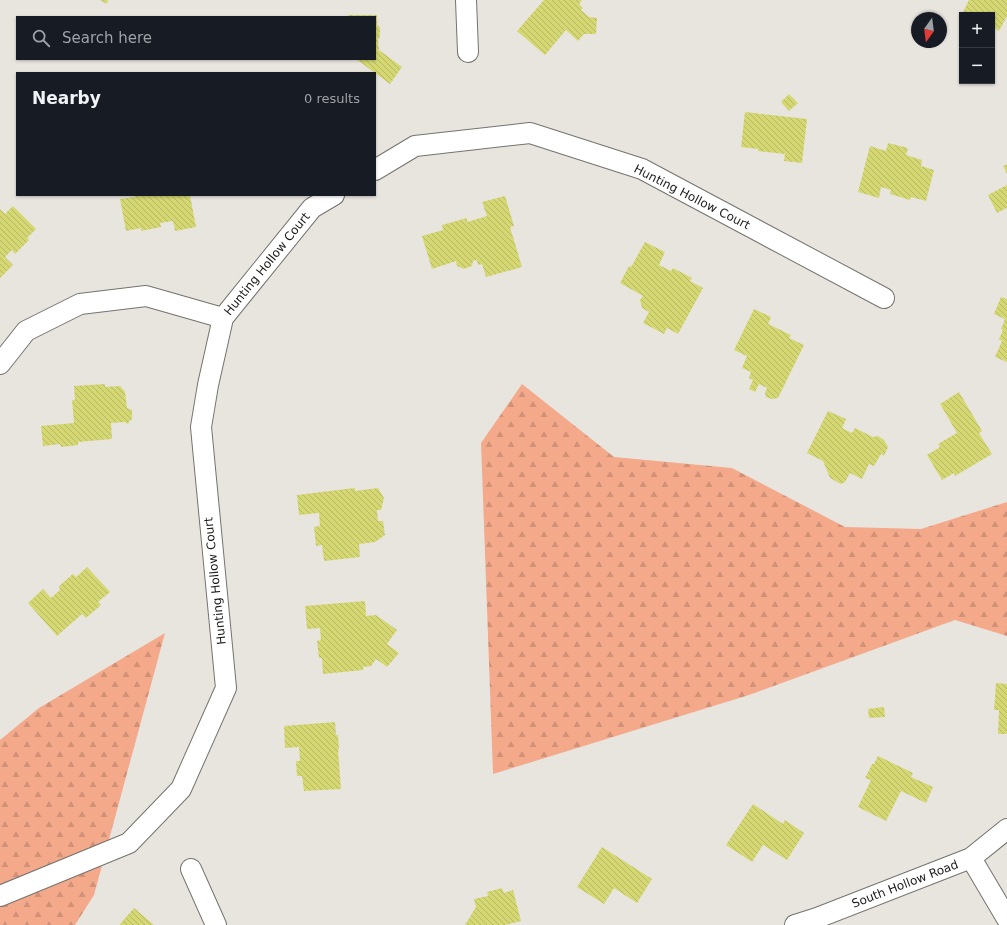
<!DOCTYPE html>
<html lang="en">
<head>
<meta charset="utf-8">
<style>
  :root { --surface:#171b24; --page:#242831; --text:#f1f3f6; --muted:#9ea1a6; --line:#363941 }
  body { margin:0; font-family:"DejaVu Sans",sans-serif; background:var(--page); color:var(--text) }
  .controls { position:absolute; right:12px; top:12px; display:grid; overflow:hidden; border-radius:0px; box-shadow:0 1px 3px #0004 }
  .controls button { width:36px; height:36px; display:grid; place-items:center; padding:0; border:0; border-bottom:1px solid var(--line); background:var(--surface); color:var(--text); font:20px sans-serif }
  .compass { position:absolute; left:911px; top:12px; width:36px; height:36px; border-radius:50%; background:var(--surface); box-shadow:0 1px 3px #0004; rotate:194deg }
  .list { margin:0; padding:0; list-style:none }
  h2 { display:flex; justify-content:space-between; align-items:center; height:52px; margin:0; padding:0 16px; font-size:17px }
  h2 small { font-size:13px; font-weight:400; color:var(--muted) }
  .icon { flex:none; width:22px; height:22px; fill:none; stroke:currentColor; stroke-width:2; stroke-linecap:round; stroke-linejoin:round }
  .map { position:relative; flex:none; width:1007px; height:925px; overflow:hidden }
  .search { position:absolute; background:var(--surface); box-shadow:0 1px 3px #0004; left:16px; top:16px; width:360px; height:44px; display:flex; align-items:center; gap:10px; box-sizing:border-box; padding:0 14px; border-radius:0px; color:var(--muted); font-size:15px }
  .panel { position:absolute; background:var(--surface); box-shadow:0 1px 3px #0004; left:16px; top:72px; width:360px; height:124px; border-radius:0px }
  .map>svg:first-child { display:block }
</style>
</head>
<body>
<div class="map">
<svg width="1007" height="925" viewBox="0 0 1007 925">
  <defs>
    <pattern id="forest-firs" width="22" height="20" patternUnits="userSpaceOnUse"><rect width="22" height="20" fill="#f4a98b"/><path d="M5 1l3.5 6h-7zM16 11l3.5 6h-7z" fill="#d19177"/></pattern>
    <pattern id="building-back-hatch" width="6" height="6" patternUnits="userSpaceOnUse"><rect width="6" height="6" fill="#d5d773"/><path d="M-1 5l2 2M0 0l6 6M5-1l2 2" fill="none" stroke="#b6b863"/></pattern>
  </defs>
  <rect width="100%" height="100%" fill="#e8e5df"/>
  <path fill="url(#forest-firs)" d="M522 384 614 457 732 468 845 527 921 529 1007 502V636L955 620 749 695 493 774 481 443Z
    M165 633 94 895 75 925H0V740L39 708Z"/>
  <path fill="url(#building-back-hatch)" d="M100 0H108L107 4Z
    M544 0H582L579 4 583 8 581 10 589 17 597 18 596 34H584L578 41 566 30 545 55 517 31Z
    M969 0H1007V16L999 31 992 27V15H968L963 12Z
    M348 15H377V25L380 27V37L378 39 379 50 402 67 390 84 356 59H375V17H348Z
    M789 94 798 103 789 111 781 102Z
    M745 112 807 119 802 163 784 161 785 154 758 151V149L741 147Z
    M888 143 908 148 906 155 922 160 921 166 934 170 926 201 911 197 910 200 890 194 891 190 881 187 879 198 858 192 870 146 886 151Z
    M1007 164V174L1003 166Z
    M1007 185V208L997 213 988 195Z
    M135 195H190L196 227 175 231 173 221 160 223 161 227 141 231V228L126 231 120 199 135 197Z
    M505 196 514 226 510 227 522 267 486 277 482 264 478 265 477 260 473 261 472 266 464 269 457 266 456 261 432 269 422 236 443 230 442 225 467 218V222L487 216 482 202Z
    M13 206 36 229 27 238 29 240 15 254 12 250 5 257 13 265 0 278V209L5 214Z
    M645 242 665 252 659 265 671 271 673 268 692 278 690 281 703 288 678 334 667 328 664 334 643 323 649 312 642 308 640 300 643 296 620 283 629 266 631 267Z
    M1001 297 1007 299V362L995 357 1002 341 999 339 1003 330 1001 329 1005 319 994 314Z
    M754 309 771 317 768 324 791 335 789 338 804 345 778 398 772 399 766 397 765 393 767 388 759 384 755 392 749 389 753 380 749 378 751 372 742 368 747 356 734 350Z
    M105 384V387L120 386 125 392 127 408 132 410V419L127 424 125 422 111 423 112 439 78 442V445L61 447 60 444 43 446 41 426 74 423 72 400H75L74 386Z
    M959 392 982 431 979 433 992 454 955 476 954 473 942 480 927 455 940 447 938 444 957 433 940 404Z
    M828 411 846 419 842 428 852 433 855 428 873 437 878 436 884 440 888 447 884 456 881 454 874 466 869 464 862 479 850 473 845 482 841 484 830 478 823 461 807 453Z
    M355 488V491L378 488 384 498 381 510H377L378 521H383L385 535 375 542 359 544 360 557 324 561 322 545 316 546 314 527 320 526 319 513 299 515 297 495Z
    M87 567 110 592 98 602 101 605 86 618 82 614 57 636 28 603 43 589 51 598 60 590 59 586 73 574 76 577Z
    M365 601 366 616 376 615 397 630 387 644 399 653 387 667 376 659 371 666 363 667V670L323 674 322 658H319L317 641 321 640 320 628 307 629 305 606Z
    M996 683 1007 684V734H998L999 710H994Z
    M884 707 885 717 869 718 868 709Z
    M335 722 336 735H338L339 750H338L341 789 304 791 302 776H297L296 761H300L299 747 285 748 284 726Z
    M878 756 913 773 911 777 933 787 926 803 901 791 886 821 858 807 871 780 865 778 872 764H874Z
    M753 804 783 824 785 820 804 833 787 860 763 845 752 862 726 845Z
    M602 847 652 879 637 903 614 888 604 904 577 887Z
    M502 888 504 893 513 890 521 921 505 925H465L476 907 474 899 488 896 487 892Z
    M134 908 154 925H121L120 924Z"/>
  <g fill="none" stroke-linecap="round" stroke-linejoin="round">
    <defs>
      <path id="minor" d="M466 0 468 52
        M375 170 415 146 530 133 642 169 884 298
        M0 364 26 331 80 304 146 296 223 318
        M971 858 1007 919
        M191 869 216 925
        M0 896 129 843 181 789 226 688 201 427 208 385 223 318 312 208 334 195
        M795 925 817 918 971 858 1007 829"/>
    </defs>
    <use href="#minor" stroke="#75736e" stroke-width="22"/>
    <use href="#minor" stroke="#fff" stroke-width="20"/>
  </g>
  <g text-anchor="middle" stroke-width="3" stroke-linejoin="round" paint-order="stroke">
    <g font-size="12" fill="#1b1a18" stroke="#fff">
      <text transform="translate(692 197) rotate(27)" y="4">Hunting Hollow Court</text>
      <text transform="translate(267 264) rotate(-51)" y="4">Hunting Hollow Court</text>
      <text transform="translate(215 581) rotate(-96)" y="4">Hunting Hollow Court</text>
      <text transform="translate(905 884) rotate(-21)" y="4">South Hollow Road</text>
    </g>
  </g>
</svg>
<div class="controls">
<button>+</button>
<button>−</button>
</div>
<svg class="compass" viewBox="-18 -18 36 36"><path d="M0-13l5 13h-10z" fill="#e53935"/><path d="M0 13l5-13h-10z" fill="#9ea1a6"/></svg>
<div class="search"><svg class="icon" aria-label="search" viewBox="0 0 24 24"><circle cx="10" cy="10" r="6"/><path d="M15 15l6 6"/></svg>Search here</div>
<section class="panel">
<h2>Nearby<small>0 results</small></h2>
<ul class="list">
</ul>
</section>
</div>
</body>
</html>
